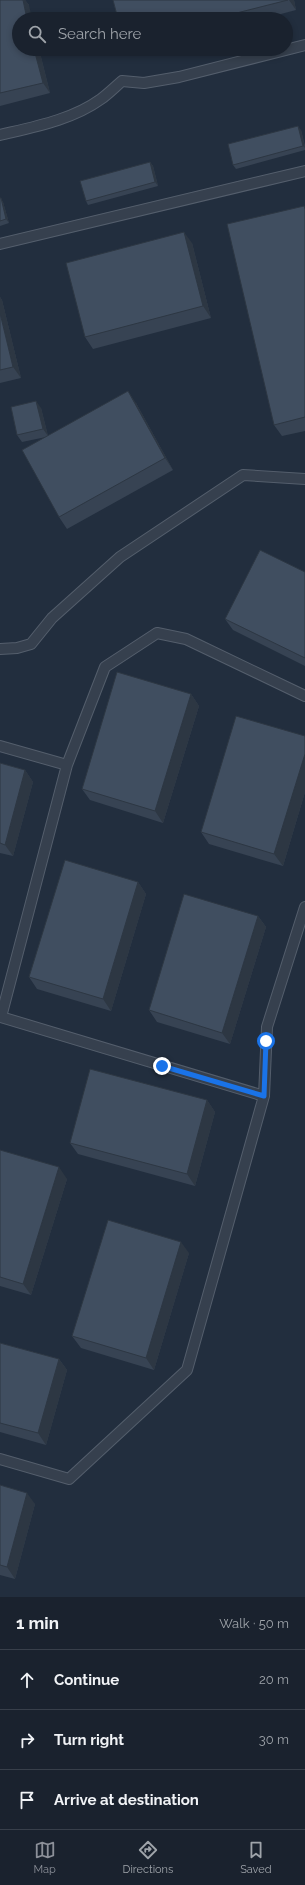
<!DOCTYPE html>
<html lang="en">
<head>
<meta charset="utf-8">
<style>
  :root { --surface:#1a222e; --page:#272f3a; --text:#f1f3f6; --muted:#9fa4aa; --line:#383f4a; --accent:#8c9099 }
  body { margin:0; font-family:Raleway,sans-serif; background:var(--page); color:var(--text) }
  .stop { position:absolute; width:12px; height:12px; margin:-9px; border:3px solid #1a73e8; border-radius:50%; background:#fff }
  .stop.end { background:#1a73e8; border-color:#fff; box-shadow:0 1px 4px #0008 }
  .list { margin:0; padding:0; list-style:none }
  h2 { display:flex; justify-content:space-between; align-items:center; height:52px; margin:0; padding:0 16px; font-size:17px }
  h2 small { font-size:13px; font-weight:400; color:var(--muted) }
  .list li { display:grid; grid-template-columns:26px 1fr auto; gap:12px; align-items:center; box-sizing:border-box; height:60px; padding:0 16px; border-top:1px solid var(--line) }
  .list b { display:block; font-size:15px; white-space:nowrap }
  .list em { font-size:13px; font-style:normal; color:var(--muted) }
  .icon { flex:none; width:22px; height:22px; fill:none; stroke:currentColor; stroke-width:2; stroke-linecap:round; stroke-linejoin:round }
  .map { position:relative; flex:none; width:305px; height:1597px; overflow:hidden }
  .search { position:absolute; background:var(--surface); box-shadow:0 2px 6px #0003; left:12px; right:12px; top:12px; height:44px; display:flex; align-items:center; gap:10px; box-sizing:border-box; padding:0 14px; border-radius:22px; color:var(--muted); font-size:15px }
  .sheet { height:232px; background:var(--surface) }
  nav { display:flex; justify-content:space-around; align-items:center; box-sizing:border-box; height:56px; border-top:1px solid var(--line); background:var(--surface); font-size:11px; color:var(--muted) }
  nav a { display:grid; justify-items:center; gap:2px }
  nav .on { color:var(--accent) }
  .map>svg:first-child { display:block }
</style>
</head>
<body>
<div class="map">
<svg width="305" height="1597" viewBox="0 0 305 1597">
  <rect width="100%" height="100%" fill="#222e3e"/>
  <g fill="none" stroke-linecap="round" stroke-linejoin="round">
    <defs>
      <path id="lane" d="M0 135C34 127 72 120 101 99 108 94 115 87 122 81L144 83 179 77 305 45
        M0 244 305 171
        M0 649 17 648 31 644 52 618 120 557 243 475 305 479
        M0 746 67 765 105 667 157 633 186 639 305 696
        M67 765 1 1017 264 1096
        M0 1459 69 1479 187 1370 264 1096 267 1027 305 907"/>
    </defs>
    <use href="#lane" stroke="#545e6c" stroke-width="12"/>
    <use href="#lane" stroke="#36404e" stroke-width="10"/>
  </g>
  <path fill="#374353" d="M0 0H25L29 5 19 49H39L50 93 0 106Z
    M113 0H294L296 10 262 19H118Z
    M128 49H144L131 52Z
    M301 130 305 146V150L236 169 233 165Z
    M150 162 153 166 158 186 88 205 86 201Z
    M0 198 3 202 9 223 0 226Z
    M305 207V431L282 436 274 425Z
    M192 243 211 318 93 349 85 337Z
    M0 297 2 300 21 378 0 383Z
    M136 403 173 470 67 529 59 517 46 437 22 442 17 435 41 408 48 436Z
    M305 572V666L233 630 225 619Z
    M191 694 199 706 163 823 90 800 82 789Z
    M305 736V792L283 866 209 844 201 832Z
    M0 763 25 770 33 782 13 856 0 853Z
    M138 882 146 894 111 1011 37 989 29 977Z
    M258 916 266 927 230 1044 157 1022 149 1010Z
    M207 1100 215 1112 195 1186 78 1154 70 1143Z
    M0 1150 67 1179 31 1295 0 1286Z
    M189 1253 154 1370 81 1348 72 1336Z
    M0 1343 59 1359 67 1370 46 1445 0 1432Z
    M0 1485 35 1504 15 1579 0 1575Z"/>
  <path fill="#2d3743" d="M23 0H25L29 5 32 19H27Z
    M289 0H294L296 10Z
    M34 49H39L50 93 43 83Z
    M298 126 301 130 305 148 303 146Z
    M150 162 153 166 158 186 155 182Z
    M1 198 3 202 9 223 6 219Z
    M184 232 192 243 211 318 203 306Z
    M0 297 2 300 21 378 13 367 0 313Z
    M128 391 136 403 173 470 165 458Z
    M36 401 41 408 48 436 43 429Z
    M191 694 199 706 163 823 155 811Z
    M305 754V792L283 866 274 854Z
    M25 770 33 782 13 856 5 845Z
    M138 882 146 894 111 1011 103 999Z
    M258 916 266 927 230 1044 222 1033Z
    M207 1100 215 1112 195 1186 187 1174Z
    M59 1167 67 1179 31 1295 23 1284Z
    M181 1242 189 1253 154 1370 146 1358Z
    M59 1359 67 1370 46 1445 38 1433Z
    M27 1493 35 1504 15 1579 7 1567Z"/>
  <path fill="#404e60" stroke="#2d3743" d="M0 0H23L27 19H19V49H34L43 83 0 93Z
    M113 0H288L213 19H118Z
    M298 126 303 146 233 165 228 144Z
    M150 162 155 182 86 201 80 181Z
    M0 198H1L6 219 0 221Z
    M304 206 305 209V417L274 425 227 224Z
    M184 232 203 306 85 337 66 263Z
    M0 313 13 367 0 370Z
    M128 391 165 458 59 517 22 450Z
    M36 401 43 429 17 435 11 407Z
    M260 550 305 572V658L225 619Z
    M117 672 191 694 155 811 82 789Z
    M236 716 305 736V754L274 854 201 832Z
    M0 763 25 770 5 845 0 843Z
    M65 860 138 882 103 999 29 977Z
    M184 894 258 916 222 1033 149 1010Z
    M90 1069 207 1100 187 1174 70 1143Z
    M0 1150 59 1167 23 1284 0 1277Z
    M108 1220 181 1242 146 1358 72 1336Z
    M0 1343 59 1359 38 1433 0 1423Z
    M0 1485 27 1493 7 1567 0 1565Z"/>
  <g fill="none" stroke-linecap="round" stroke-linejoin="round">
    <path stroke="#1a73e8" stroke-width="5" d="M162 1066 264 1096 266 1041"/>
  </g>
</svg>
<div class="stop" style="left:266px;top:1041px"></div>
<div class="stop end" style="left:162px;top:1066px"></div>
<div class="search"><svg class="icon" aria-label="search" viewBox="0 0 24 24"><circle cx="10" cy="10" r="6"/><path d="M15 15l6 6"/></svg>Search here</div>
</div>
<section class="sheet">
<h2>1 min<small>Walk · 50 m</small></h2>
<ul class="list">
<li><svg class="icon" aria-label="ahead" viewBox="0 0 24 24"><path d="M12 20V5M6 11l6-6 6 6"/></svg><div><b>Continue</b></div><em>20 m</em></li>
<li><svg class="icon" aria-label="right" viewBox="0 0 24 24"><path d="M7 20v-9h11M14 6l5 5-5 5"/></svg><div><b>Turn right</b></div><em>30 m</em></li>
<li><svg class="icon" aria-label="arrive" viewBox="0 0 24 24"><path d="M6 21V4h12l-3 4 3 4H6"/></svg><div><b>Arrive at destination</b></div></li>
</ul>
</section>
<nav>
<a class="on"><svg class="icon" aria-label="map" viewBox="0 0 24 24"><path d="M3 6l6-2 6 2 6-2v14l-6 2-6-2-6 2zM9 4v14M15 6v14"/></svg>Map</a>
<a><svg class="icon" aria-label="directions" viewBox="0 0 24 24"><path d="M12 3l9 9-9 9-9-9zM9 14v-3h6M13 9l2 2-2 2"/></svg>Directions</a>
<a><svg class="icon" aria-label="saved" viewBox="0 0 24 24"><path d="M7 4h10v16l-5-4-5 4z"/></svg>Saved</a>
</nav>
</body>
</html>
